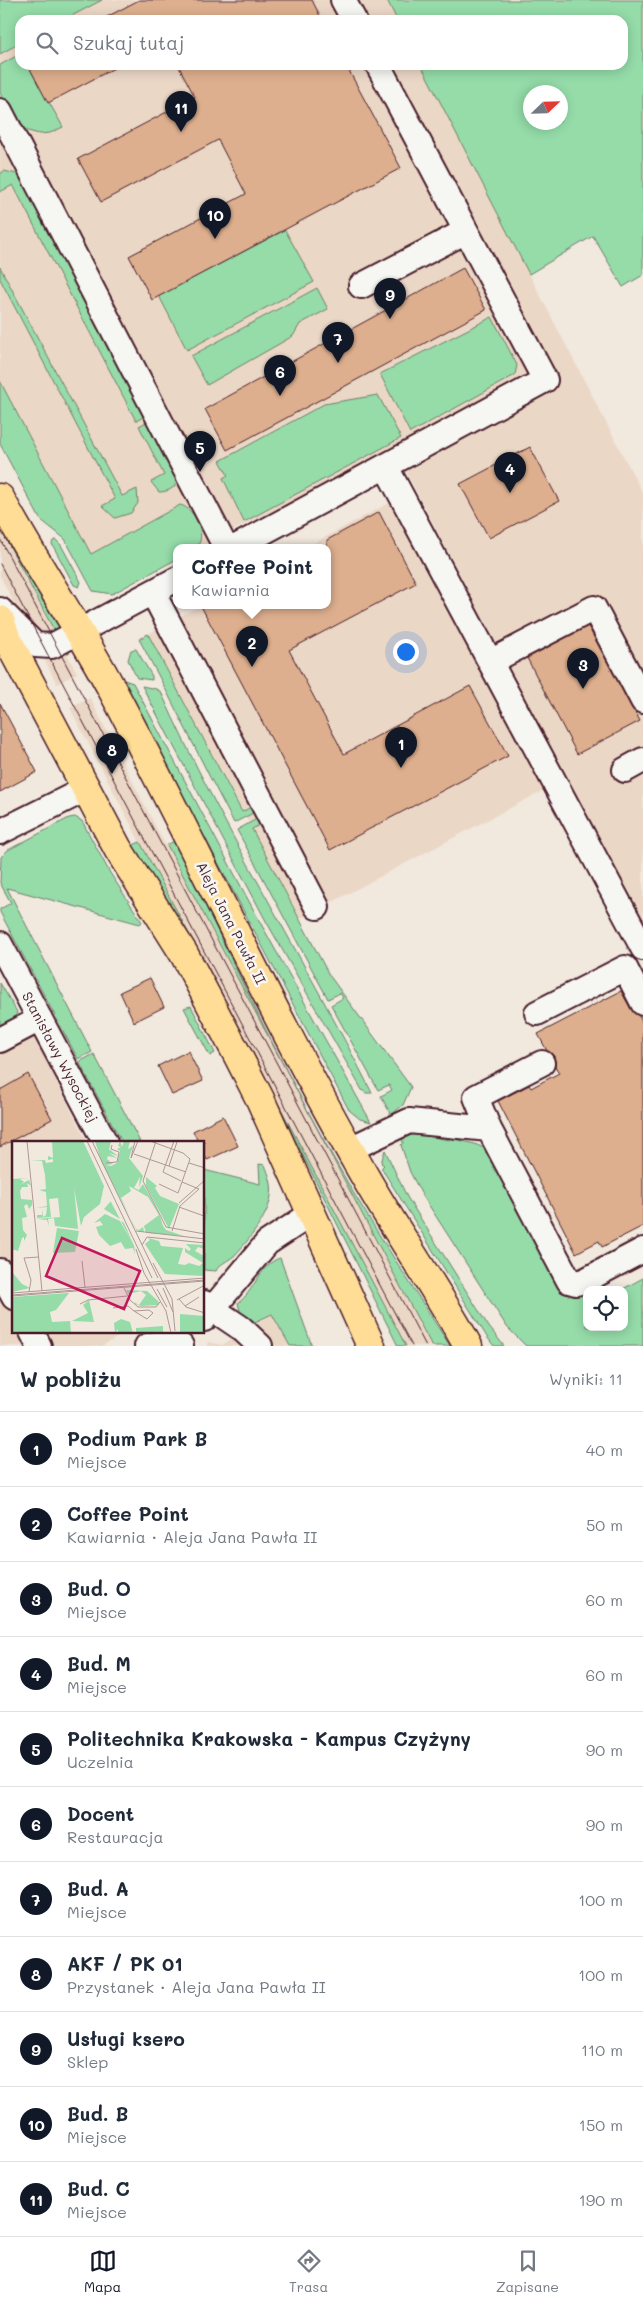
<!DOCTYPE html>
<html lang="pl">
<head>
<meta charset="utf-8">
<style>
  :root { --surface:#fff; --page:#f6f6f7; --text:#1f2937; --muted:#747a83; --line:#e0e1e3; --accent:#111827 }
  body { margin:0; font-family:Mali,sans-serif; background:var(--page); color:var(--text) }
  .controls { position:absolute; right:15px; bottom:15px; display:grid; overflow:hidden; border-radius:10px; box-shadow:0 2px 12px #0003 }
  .controls button { width:45px; height:45px; display:grid; place-items:center; padding:0; border:0; border-bottom:1px solid var(--line); background:var(--surface); color:var(--text); font:25px sans-serif }
  .compass { position:absolute; left:523px; top:85px; width:45px; height:45px; border-radius:50%; background:var(--surface); box-shadow:0 2px 12px #0003; rotate:67deg }
  .you { position:absolute; left:405px; top:651px; width:18px; height:18px; margin:-12px; border:4px solid #fff; border-radius:50%; background:#1a73e8; box-shadow:0 0 0 8px #1a73e833 }
  .badge { display:grid; place-items:center; width:32px; height:32px; border-radius:50%; background:var(--accent); color:#fff; font-size:16px; font-weight:700 }
  .pin { position:absolute; translate:-50% -41px; filter:drop-shadow(0 1px 2px #0008) }
  .pin::after { content:''; position:absolute; top:26px; width:18px; height:15px; background:inherit; clip-path:polygon(0 0,100% 0,50% 100%) }
  .popup { position:absolute; left:173px; top:544px; width:158px; height:65px; box-sizing:border-box; display:grid; place-content:center; border-radius:10px; background:var(--surface); filter:drop-shadow(0 1px 4px #0005); font-size:16px; white-space:nowrap; color:var(--muted) }
  .popup b { font-size:19px; color:var(--text) }
  .popup::after { content:''; position:absolute; left:50%; top:100%; margin-left:-10px; border:10px solid transparent; border-top-color:var(--surface) }
  .list { margin:0; padding:0; list-style:none }
  h2 { display:flex; justify-content:space-between; align-items:center; height:65px; margin:0; padding:0 20px; font-size:21px }
  h2 small { font-size:16px; font-weight:400; color:var(--muted) }
  .list li { display:grid; grid-template-columns:32px 1fr auto; gap:15px; align-items:center; box-sizing:border-box; height:75px; padding:0 20px; border-top:1px solid var(--line) }
  .list b { display:block; font-size:19px; white-space:nowrap }
  .list p { margin:0; font-size:16px; white-space:nowrap; color:var(--muted) }
  .list em { font-size:16px; font-style:normal; color:var(--muted) }
  .icon { flex:none; width:28px; height:28px; fill:none; stroke:currentColor; stroke-width:2; stroke-linecap:round; stroke-linejoin:round }
  .map { position:relative; flex:none; width:643px; height:1346px; overflow:hidden }
  .search { position:absolute; background:var(--surface); box-shadow:0 2px 12px #0003; left:15px; right:15px; top:15px; height:55px; display:flex; align-items:center; gap:12px; box-sizing:border-box; padding:0 18px; border-radius:15px; color:var(--muted); font-size:19px }
  .sheet { height:890px; background:var(--surface) }
  nav { display:flex; justify-content:space-around; align-items:center; box-sizing:border-box; height:70px; border-top:1px solid var(--line); background:var(--surface); font-size:14px; color:var(--muted) }
  nav a { display:grid; justify-items:center; gap:2px }
  nav .on { color:var(--accent) }
  .map>svg:first-child { display:block }
</style>
</head>
<body>
<div class="map">
<svg width="643" height="1346" viewBox="0 0 643 1346">
  <rect width="100%" height="100%" fill="#f1e8de"/>
  <filter id="ink" filterUnits="userSpaceOnUse"><feTurbulence type="fractalNoise" baseFrequency=".02" numOctaves="2"/><feDisplacementMap in="SourceGraphic" scale="10" xChannelSelector="R" yChannelSelector="G"/><feConvolveMatrix kernelMatrix="1 2 1 2 8 2 1 2 1" color-interpolation-filters="sRGB"/></filter>
  <g filter="url(#ink)">
    <path fill="#ebd7c6" d="M0 0H387L397 20H20V65H421L643 494V924L395 451 197 548H177V559L91 554 0 381Z
      M389 503 544 790 300 919 148 634 199 606H327V548H305Z
      M0 528 56 634 48 635 29 632 0 576Z
      M67 654 77 673 57 684 44 659Z
      M90 698 165 845H167L432 1346H406L140 842 70 708Z
      M0 986 21 1024 32 1032 87 1142H14V1332H127L102 1346H0Z
      M272 1314 290 1346H207L208 1342 222 1345Z"/>
    <path fill="#95dca9" stroke="#707e6a" fill-rule="evenodd" d="M0 0H102L64 20H20V43L0 54Z
      M387 0H643V275L623 287 593 236 529 274 421 65H623V20H397ZM530 92H560V122H530Z
      M20 54V65H28L63 127 50 133 39 134 28 131 15 123 0 93V65Z
      M4 171 17 174 22 179 147 415 136 421 13 185 0 192V174Z
      M285 230 314 282 187 350 159 296Z
      M0 267 122 496 137 489 138 503 131 513 115 518 102 506 115 499 0 279Z
      M317 288 328 309 300 324 293 336 207 385 191 356Z
      M492 317 517 365 515 375 410 433 380 374Z
      M0 381 91 554 180 505C195 508 208 536 196 548H177V559L112 594 93 591 65 539 40 519 0 444Z
      M378 395 401 438 244 522 223 478 228 475 220 461 324 404Z
      M150 420 179 480C175 488 168 492 159 492L151 482 164 475 139 426Z
      M0 522 16 553 63 630 56 634 0 528Z
      M56 540 61 545 81 582 79 587 74 585 52 544 53 541Z
      M148 634 242 812 256 804 259 810 234 823C201 762 172 699 139 639Z
      M136 649 152 676V680L137 678 128 660 131 650Z
      M124 680 133 683 261 924 371 1122 360 1119 349 1110 122 681Z
      M142 686 156 689 161 692C223 830 304 958 372 1093H366L362 1090 266 921Z
      M262 816 265 822 252 829 329 975 411 1087 403 1105 391 1115 381 1096 392 1090 389 1085 378 1090 331 1005 343 998 340 993 328 999 237 830Z
      M75 817 82 821 110 873 142 922 140 924 7 888 92 1052 78 1059 0 912V909L11 903 0 883 1 857 8 850 69 818Z
      M176 840C230 960 287 1078 353 1192 384 1244 418 1295 450 1346H432L167 845Z
      M140 842 228 1007 131 846Z
      M0 983 17 1012 14 1019 0 1026Z
      M191 1006 215 1053 210 1056 184 1008Z
      M94 1054 140 1142H122L79 1062Z
      M261 1071 406 1346H398Z
      M417 1134 449 1140 450 1138 475 1144 486 1149 587 1292V1327H624V1290H621L643 1278V1346H526L507 1327 421 1193 410 1172 401 1145 403 1143 402 1137Z
      M385 1150 407 1197 489 1327 504 1346H494L487 1337 382 1169V1167L384 1165 381 1163Z
      M259 1164 265 1165C269 1175 273 1185 271 1196 268 1217 248 1241 234 1256 228 1261 219 1264 216 1271L204 1270V1170L260 1184Z
      M280 1258 312 1346H290L272 1314 253 1323 241 1315 238 1303C254 1292 260 1264 280 1258Z"/>
    <path fill="#ddaf8e" stroke="#4a1f2b" d="M139 0H312L322 20H101Z
      M28 65H120L48 103Z
      M178 65H346L401 168 152 300 129 256 246 194 218 140 101 202 78 159 195 97Z
      M463 268 486 310 227 450 205 409Z
      M530 447 559 501 489 538 460 484Z
      M379 512 416 583 289 650 344 754 470 686 508 756 330 850 201 606H327V540Z
      M588 626 640 721 577 754 527 658Z
      M0 703 37 772 0 792Z
      M150 978 164 1007 134 1022 120 992Z
      M621 991 631 1009 639 1016 643 1024V1226L602 1247 599 1241 576 1253 498 1101 529 1085 531 1088 559 1073 555 1066 554 1056 547 1051 538 1034Z
      M188 1051 203 1081 172 1095 158 1066Z
      M28 1074 52 1119 0 1147V1090Z
      M223 1116 238 1146 207 1160 204 1153V1142H198L193 1131Z"/>
    <g fill="none" stroke-linecap="round" stroke-linejoin="round">
      <defs>
        <path id="minor" d="M343 0 354 20
          M0 111 226 548
          M361 286 466 231
          M386 467 643 948
          M234 548 545 380 378 65
          M153 593 317 907
          M0 610 35 645 52 646 177 579
          M490 662 594 608 643 701
          M625 770 643 760
          M0 832 86 789
          M0 944 105 1142
          M537 1013 625 968 643 1003
          M0 1040 40 1019
          M489 1129 476 1097 542 1063
          M350 1149 409 1121 489 1129 569 1281 576 1283 584 1281 643 1250
          M0 1271 14 1297
          M204 1303 241 1328 260 1346
          M204 1319 267 1243 311 1214
          M32 1332 39 1346
          M147 1346 168 1341 181 1346"/>
        <path id="major" d="M0 498C36 565 80 628 115 695 200 855 274 1019 364 1175 397 1233 436 1288 468 1346
          M0 620 6 637 118 849 184 954 238 1056 260 1099 371 1346"/>
      </defs>
      <use href="#minor" stroke="#4a1f2b" stroke-width="28"/>
      <use href="#major" stroke="#4a1f2b" stroke-width="31"/>
      <use href="#minor" stroke="#f6f6f2" stroke-width="24"/>
      <use href="#major" stroke="#ffdd96" stroke-width="28"/>
      <path stroke="#4a1f2b" stroke-width="1" d="M0 539 426 1346
        M0 564 412 1346"/>
    </g>
  </g>
  <g text-anchor="middle" stroke-width="5" stroke-linejoin="round" paint-order="stroke">
    <g font-size="14" fill="#4a1f2b" stroke="#f6f6f2">
      <text transform="translate(231 923) rotate(63)" y="5">Aleja Jana Pawła II</text>
      <text transform="translate(60 1057) rotate(62)" y="5">Stanisławy Wysockiej</text>
    </g>
  </g>
  <g transform="translate(12 1141)">
    <rect width="192" height="192" fill="#f1e8de"/>
    <path d="M40 0H71L92 45 88 63 72 76 69 85 62 47 66 88 43 85 42 77 36 78 37 85 35 79 25 78 48 76 46 57 37 58 39 76 25 77V74H30V68L31 76 34 74 35 66 24 67 35 65 34 51 27 49 34 48 33 34 30 20H19L33 19 34 22 41 21V18L36 19V15L41 17ZM83 0H99L97 9 106 11 98 9 106 15 97 12 105 17 96 15 95 18 104 21 95 18 101 23 94 24 99 25 105 22 108 10 105 8 109 6 106 5 108 0 110 6 112 0H118L116 8 121 5 117 17 131 35 127 47 128 36 122 47 127 49 131 43 147 72 151 85 154 89 172 95 134 92 132 85 147 74 136 56 117 45 119 50 109 57 123 87 127 89 131 86 132 91 127 90 124 88 89 20ZM134 36 145 45 143 47 148 55 167 63 157 88 134 45ZM16 37 8 38 12 41 8 44 17 39 19 45 15 42 16 46H10L8 50 9 58 20 59V68V64L17 68 15 63 12 65 15 76 10 77 11 89 15 94 12 100V96L10 97 6 110 0 108V38ZM99 60V61L108 78 92 68ZM93 73 108 80 121 103 109 80 112 82 123 107 124 112 122 104 123 114 121 107 113 108 109 101 98 105 87 94 84 86 91 84 88 80 82 82ZM45 87 67 90 63 111 41 112ZM136 97 147 100 149 105 171 107 166 123 173 124 177 122 187 125 191 122 173 111V107L177 110 179 108 174 103 192 104V108L186 106 183 110 192 115V135L153 133 133 103 138 99ZM0 131 10 143 18 147 0 151ZM114 149 135 150 147 161 146 164 129 165 123 163 122 161 127 164 134 154 129 150 116 153ZM57 152 44 169 38 171 40 181 58 180 59 192H0V156ZM77 159 82 181 60 180 76 172 71 164ZM168 173 192 175V192H168ZM109 178 118 181 121 192H106V188L103 192 102 182ZM151 185V192H124V187Z" fill="#95dca9"/>
    <path fill="none" stroke="#ae9896" stroke-width="1" d="M15 0 30 150M75 0 140 137M80 0 146 137M123 0 119 17 126 0M138 0 171 12 178 18 170 41M144 0 131 40 154 86 193 93M162 0 151 31 169 40M122 13 174 31M94 22 105 21 107 11 99 8 100 4M177 22 193 27M157 25 165 1M147 43 166 52 170 41 187 48 168 65 160 90M167 62 193 39M167 66 192 75M124 90 193 98M130 104 135 96 193 102M124 108 132 132 154 170 159 192M70 120 73 146M141 122 160 158 163 190M112 147 118 159 126 166H144L148 161M151 147 161 171M145 148 155 166M17 151 19 139 12 117 27 116M0 152 193 137M0 154 193 139M0 155 193 140M167 158 174 166 193 172M165 159 193 144M68 163 76 159 115 155M173 165 187 156M101 167 116 165 122 170M137 169 141 172 135 178 122 170Z"/>
    <path fill="#c2185b" fill-opacity="0.15" stroke="#c2185b" stroke-width="2.5" d="M50 97 128 130 112 168 34 135Z"/>
    <rect width="192" height="192" fill="none" stroke="#4a1f2b" stroke-width="2.5"/>
  </g>
</svg>
<div class="controls">
<button><svg class="icon" aria-label="locate" viewBox="0 0 24 24"><circle cx="12" cy="12" r="6"/><path d="M12 2v4M12 18v4M2 12h4M18 12h4"/></svg></button>
</div>
<svg class="compass" viewBox="-18 -18 36 36"><path d="M0-13l5 13h-10z" fill="#e53935"/><path d="M0 13l5-13h-10z" fill="#747a83"/></svg>
<div class="you"></div>
<div class="pin badge" style="left:401px;top:768px">1</div>
<div class="pin badge" style="left:252px;top:667px">2</div>
<div class="popup"><b>Coffee Point</b>Kawiarnia</div>
<div class="pin badge" style="left:583px;top:689px">3</div>
<div class="pin badge" style="left:510px;top:493px">4</div>
<div class="pin badge" style="left:200px;top:472px">5</div>
<div class="pin badge" style="left:280px;top:396px">6</div>
<div class="pin badge" style="left:338px;top:363px">7</div>
<div class="pin badge" style="left:112px;top:774px">8</div>
<div class="pin badge" style="left:390px;top:319px">9</div>
<div class="pin badge" style="left:215px;top:239px">10</div>
<div class="pin badge" style="left:181px;top:132px">11</div>
<div class="search"><svg class="icon" aria-label="search" viewBox="0 0 24 24"><circle cx="10" cy="10" r="6"/><path d="M15 15l6 6"/></svg>Szukaj tutaj</div>
</div>
<section class="sheet">
<h2>W pobliżu<small>Wyniki: 11</small></h2>
<ul class="list">
<li><span class="badge">1</span><div><b>Podium Park B</b><p>Miejsce</p></div><em>40 m</em></li>
<li><span class="badge">2</span><div><b>Coffee Point</b><p>Kawiarnia · Aleja Jana Pawła II</p></div><em>50 m</em></li>
<li><span class="badge">3</span><div><b>Bud. O</b><p>Miejsce</p></div><em>60 m</em></li>
<li><span class="badge">4</span><div><b>Bud. M</b><p>Miejsce</p></div><em>60 m</em></li>
<li><span class="badge">5</span><div><b>Politechnika Krakowska - Kampus Czyżyny</b><p>Uczelnia</p></div><em>90 m</em></li>
<li><span class="badge">6</span><div><b>Docent</b><p>Restauracja</p></div><em>90 m</em></li>
<li><span class="badge">7</span><div><b>Bud. A</b><p>Miejsce</p></div><em>100 m</em></li>
<li><span class="badge">8</span><div><b>AKF / PK 01</b><p>Przystanek · Aleja Jana Pawła II</p></div><em>100 m</em></li>
<li><span class="badge">9</span><div><b>Usługi ksero</b><p>Sklep</p></div><em>110 m</em></li>
<li><span class="badge">10</span><div><b>Bud. B</b><p>Miejsce</p></div><em>150 m</em></li>
<li><span class="badge">11</span><div><b>Bud. C</b><p>Miejsce</p></div><em>190 m</em></li>
</ul>
</section>
<nav>
<a class="on"><svg class="icon" aria-label="map" viewBox="0 0 24 24"><path d="M3 6l6-2 6 2 6-2v14l-6 2-6-2-6 2zM9 4v14M15 6v14"/></svg>Mapa</a>
<a><svg class="icon" aria-label="directions" viewBox="0 0 24 24"><path d="M12 3l9 9-9 9-9-9zM9 14v-3h6M13 9l2 2-2 2"/></svg>Trasa</a>
<a><svg class="icon" aria-label="saved" viewBox="0 0 24 24"><path d="M7 4h10v16l-5-4-5 4z"/></svg>Zapisane</a>
</nav>
</body>
</html>
